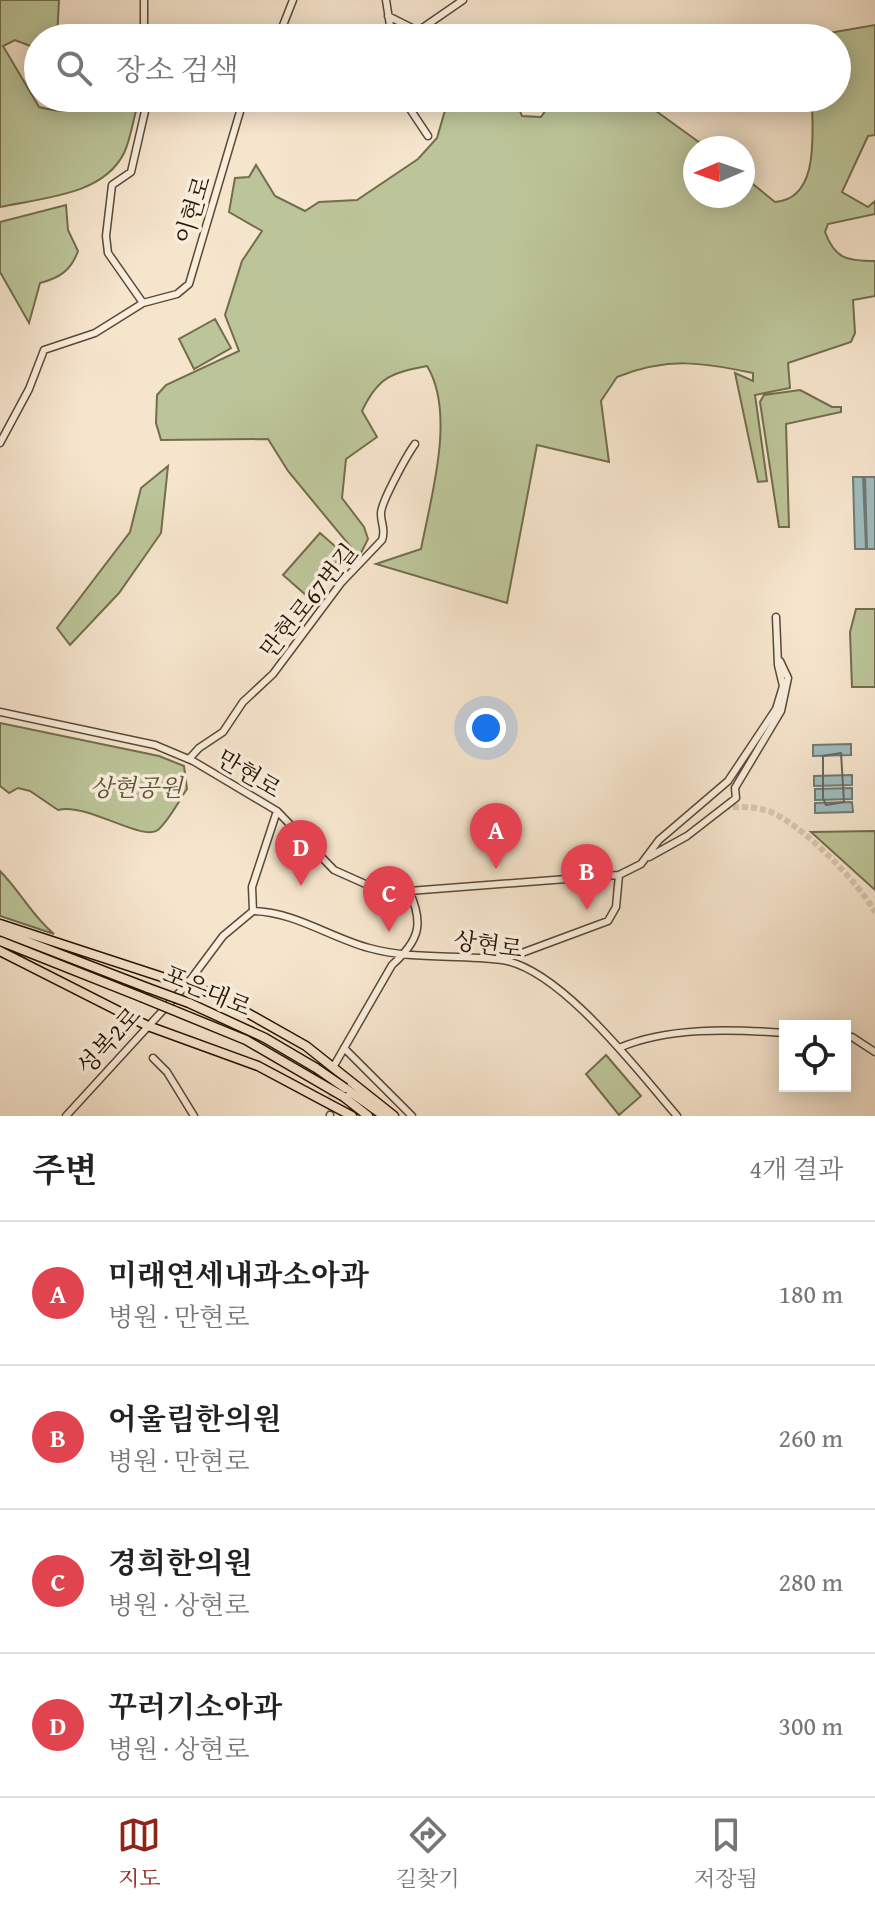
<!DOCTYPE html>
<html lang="ko">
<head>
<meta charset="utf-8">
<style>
  :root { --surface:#fff; --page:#f2f2f2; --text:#222; --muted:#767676; --line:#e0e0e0; --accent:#8f2418 }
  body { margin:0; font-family:"Gentium Book Plus","Noto Serif KR",serif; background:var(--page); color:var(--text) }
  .controls { position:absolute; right:24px; bottom:24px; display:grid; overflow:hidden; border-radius:0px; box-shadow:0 4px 20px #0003 }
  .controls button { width:72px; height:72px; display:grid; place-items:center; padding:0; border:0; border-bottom:2px solid var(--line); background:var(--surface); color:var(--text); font:40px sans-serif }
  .compass { position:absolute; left:683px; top:136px; width:72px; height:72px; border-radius:50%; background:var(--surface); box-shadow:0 4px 20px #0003; rotate:268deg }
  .you { position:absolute; left:486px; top:728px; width:28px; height:28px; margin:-20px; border:6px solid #fff; border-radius:50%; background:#1a73e8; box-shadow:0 0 0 12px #1a73e833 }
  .badge { display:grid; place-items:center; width:52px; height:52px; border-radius:50%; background:var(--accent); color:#fff; font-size:26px; font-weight:700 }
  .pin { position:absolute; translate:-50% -66px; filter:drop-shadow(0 2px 4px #0008) }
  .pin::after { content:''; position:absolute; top:42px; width:28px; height:24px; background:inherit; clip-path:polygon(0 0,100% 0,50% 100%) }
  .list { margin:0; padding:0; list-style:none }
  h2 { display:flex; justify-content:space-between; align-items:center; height:104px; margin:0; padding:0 32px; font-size:34px }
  h2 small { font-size:26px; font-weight:400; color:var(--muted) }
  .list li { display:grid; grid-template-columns:52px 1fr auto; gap:24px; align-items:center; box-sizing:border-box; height:144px; padding:0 32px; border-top:2px solid var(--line) }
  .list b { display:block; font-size:30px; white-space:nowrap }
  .list p { margin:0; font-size:26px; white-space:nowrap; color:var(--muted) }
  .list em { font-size:26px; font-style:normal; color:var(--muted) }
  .icon { flex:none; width:44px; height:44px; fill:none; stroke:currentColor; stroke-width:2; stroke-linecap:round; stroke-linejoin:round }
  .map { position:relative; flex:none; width:875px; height:1116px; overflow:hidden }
  .search { position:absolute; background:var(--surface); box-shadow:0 4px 20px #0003; left:24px; right:24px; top:24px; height:88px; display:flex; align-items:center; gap:20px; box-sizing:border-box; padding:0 28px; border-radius:44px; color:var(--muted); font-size:30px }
  .sheet { height:680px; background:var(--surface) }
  nav { display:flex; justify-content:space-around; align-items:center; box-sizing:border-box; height:112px; border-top:2px solid var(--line); background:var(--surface); font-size:22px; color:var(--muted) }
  nav a { display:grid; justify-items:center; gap:4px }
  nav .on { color:var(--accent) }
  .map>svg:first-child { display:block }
</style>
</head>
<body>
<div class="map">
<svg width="875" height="1116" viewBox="0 0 875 1116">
  <rect width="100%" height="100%" fill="#f6e5cd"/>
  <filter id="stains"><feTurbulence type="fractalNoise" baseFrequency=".0025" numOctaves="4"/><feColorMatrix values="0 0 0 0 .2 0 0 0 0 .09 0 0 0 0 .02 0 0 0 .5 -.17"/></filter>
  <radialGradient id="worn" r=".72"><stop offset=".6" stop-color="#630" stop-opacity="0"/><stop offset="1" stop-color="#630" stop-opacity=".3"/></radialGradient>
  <path fill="#bcc599" stroke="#726d4c" stroke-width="2" d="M0 0H59L57 38H38V49L15 40 3 46 39 107C62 113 81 114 99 98H140C133 116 132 136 124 153 103 196 40 198 0 207Z
    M875 25V135L868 136 842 192 868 207 875 201V214L828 224 825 232C835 259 847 261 875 261V296L853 300 855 333 851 342 788 363 790 388 755 395 767 481 758 482 735 373 753 381V373C701 362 668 357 617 377L601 401 609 462 537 445 507 603 376 564 421 549C431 497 456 413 427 366 391 373 378 377 362 411L377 437 346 459 342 498 364 527 368 539 359 557 288 471 268 439 161 440 156 423 157 395 166 385 239 351 225 315 242 261 262 231 229 212 235 178 249 177 256 165 275 196 305 211 319 202 357 200 418 159 437 138 448 100 515 98 522 116 541 117 554 98H638L707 148H695V196H743V176L775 202C821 199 812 130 812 98H837V38L812 36Z
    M66 205 68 230 78 251C71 271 59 278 40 283L29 323 0 272V222Z
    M215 319 231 348 194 369 179 339Z
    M800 390 832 407H841V412L786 424 789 527H779L760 402 764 395Z
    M168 466 161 533 119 593 70 645 57 628 130 532 141 488Z
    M320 533 344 554 307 596 283 575Z
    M856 609H875V687H852L850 632Z
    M0 723 159 756 184 766 187 789C178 802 170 819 158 830 142 842 86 802 58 810L30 791 18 788 9 793 0 786Z
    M875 831V890L811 832H812Z
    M0 871C20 891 32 916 54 934L0 916Z
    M606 1055 641 1096 619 1115 586 1074Z"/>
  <path fill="#9fbdc0" stroke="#707a73" stroke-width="2" d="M853 477H863L866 549H855Z
    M865 477H875V549H867Z
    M851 744V755L813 756V745Z
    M852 775V785L814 786V776Z
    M852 788V799L815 800V789Z
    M852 802 853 812 815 813V803Z"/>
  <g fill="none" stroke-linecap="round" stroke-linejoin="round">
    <path stroke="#646960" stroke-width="2" d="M841 753 844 802 826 805 823 798V756Z"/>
    <path stroke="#d7c6ae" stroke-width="6" stroke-dasharray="6 3" stroke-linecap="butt" d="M724 807C738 807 754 806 768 811 800 822 859 883 875 912
      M330 1115 334 1066"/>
    <defs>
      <path id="minor" d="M144 0V38
        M386 0 392 38
        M388 16 418 31
        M278 38 293 0
        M408 38 463 0
        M409 98 410 109 428 136
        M143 303 108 253 106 236 112 185 131 172 148 98
        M0 443 29 389 44 350 95 333 143 303 177 294 189 284 244 98
        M0 712 155 745 193 761 277 811 334 870 372 887 409 891 619 875 641 864 659 840 728 781 776 709 783 686 778 665 776 617
        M189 759 199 748 223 732 243 702 273 674 341 583 382 540C386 529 381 525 381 514 380 504 407 455 415 444
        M649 857 687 836 736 798 735 788 781 711 788 678 780 661
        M253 911 252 887 277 811
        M503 960 608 921 616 907 619 875
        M845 1036 852 1037 875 1052
        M344 1048 412 1116
        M619 1048C667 1027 732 1029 785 1033
        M153 1058 167 1072 194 1116
        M335 1064 392 965C420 940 424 923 409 891
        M66 1116 188 983 223 936 253 911C295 912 329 937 369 948 412 960 458 954 502 960 561 969 638 1071 677 1116
        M330 1116V1115"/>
      <path id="major" d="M0 924 214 994 306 1046 394 1116
        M0 931 148 988
        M0 941 141 997
        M0 951 148 1026 258 1066 352 1116
        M189 1003 265 1038 316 1068
        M345 1088 384 1116
        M344 1097 368 1116"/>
    </defs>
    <use href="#minor" stroke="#5c4933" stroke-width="9"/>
    <use href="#major" stroke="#291500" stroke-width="11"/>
    <use href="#minor" stroke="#f9eede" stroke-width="6"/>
    <use href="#major" stroke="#f6e5cd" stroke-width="8"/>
    <defs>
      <path id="major-bridge" d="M148 988 189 1003
        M141 997 246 1040 344 1097
        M316 1068 345 1088"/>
    </defs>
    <use href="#major-bridge" stroke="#291500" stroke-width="11" stroke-linecap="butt"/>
    <use href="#major-bridge" stroke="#f6e5cd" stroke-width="8"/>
  </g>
  <g text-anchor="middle" stroke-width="7" stroke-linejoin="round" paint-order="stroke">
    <g font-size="24" fill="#291500" stroke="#f9eede">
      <text transform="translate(193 210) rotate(-73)" y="8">이현로</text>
      <text transform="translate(309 601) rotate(-51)" y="8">만현로67번길</text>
      <text transform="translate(249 774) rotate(31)" y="8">만현로</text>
      <text transform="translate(488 945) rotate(8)" y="8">상현로</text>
      <text transform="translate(207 991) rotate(23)" y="8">포은대로</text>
      <text transform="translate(109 1041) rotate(-48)" y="8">성복2로</text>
    </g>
    <g font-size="24" font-style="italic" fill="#5c5336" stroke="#f9eede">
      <text x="136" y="796">상현공원</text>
    </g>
  </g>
  <rect width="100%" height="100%" filter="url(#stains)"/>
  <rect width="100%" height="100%" fill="url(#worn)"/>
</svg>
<div class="controls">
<button><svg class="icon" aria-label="locate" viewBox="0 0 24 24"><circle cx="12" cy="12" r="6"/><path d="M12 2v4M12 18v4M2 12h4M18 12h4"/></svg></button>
</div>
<svg class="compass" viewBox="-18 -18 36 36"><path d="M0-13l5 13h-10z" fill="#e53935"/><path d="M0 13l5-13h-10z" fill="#767676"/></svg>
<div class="you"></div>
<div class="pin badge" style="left:496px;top:869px;background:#e0444e">A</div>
<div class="pin badge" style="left:587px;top:910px;background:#e0444e">B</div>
<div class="pin badge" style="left:389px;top:932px;background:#e0444e">C</div>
<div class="pin badge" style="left:301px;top:886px;background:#e0444e">D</div>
<div class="search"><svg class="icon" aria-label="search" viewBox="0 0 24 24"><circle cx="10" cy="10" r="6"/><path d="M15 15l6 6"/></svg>장소 검색</div>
</div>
<section class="sheet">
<h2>주변<small>4개 결과</small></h2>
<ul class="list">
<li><span class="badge" style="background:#e0444e">A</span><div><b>미래연세내과소아과</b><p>병원 · 만현로</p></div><em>180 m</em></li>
<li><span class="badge" style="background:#e0444e">B</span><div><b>어울림한의원</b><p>병원 · 만현로</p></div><em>260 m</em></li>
<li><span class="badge" style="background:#e0444e">C</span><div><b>경희한의원</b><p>병원 · 상현로</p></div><em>280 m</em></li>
<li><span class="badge" style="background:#e0444e">D</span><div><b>꾸러기소아과</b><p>병원 · 상현로</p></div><em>300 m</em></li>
</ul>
</section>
<nav>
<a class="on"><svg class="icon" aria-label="map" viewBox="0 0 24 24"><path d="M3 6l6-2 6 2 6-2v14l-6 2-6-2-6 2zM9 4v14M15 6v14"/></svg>지도</a>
<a><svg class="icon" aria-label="directions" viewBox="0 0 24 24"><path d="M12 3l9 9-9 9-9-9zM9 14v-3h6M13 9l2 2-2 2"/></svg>길찾기</a>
<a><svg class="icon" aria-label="saved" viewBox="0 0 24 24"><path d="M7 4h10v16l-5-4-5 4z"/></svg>저장됨</a>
</nav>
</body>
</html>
